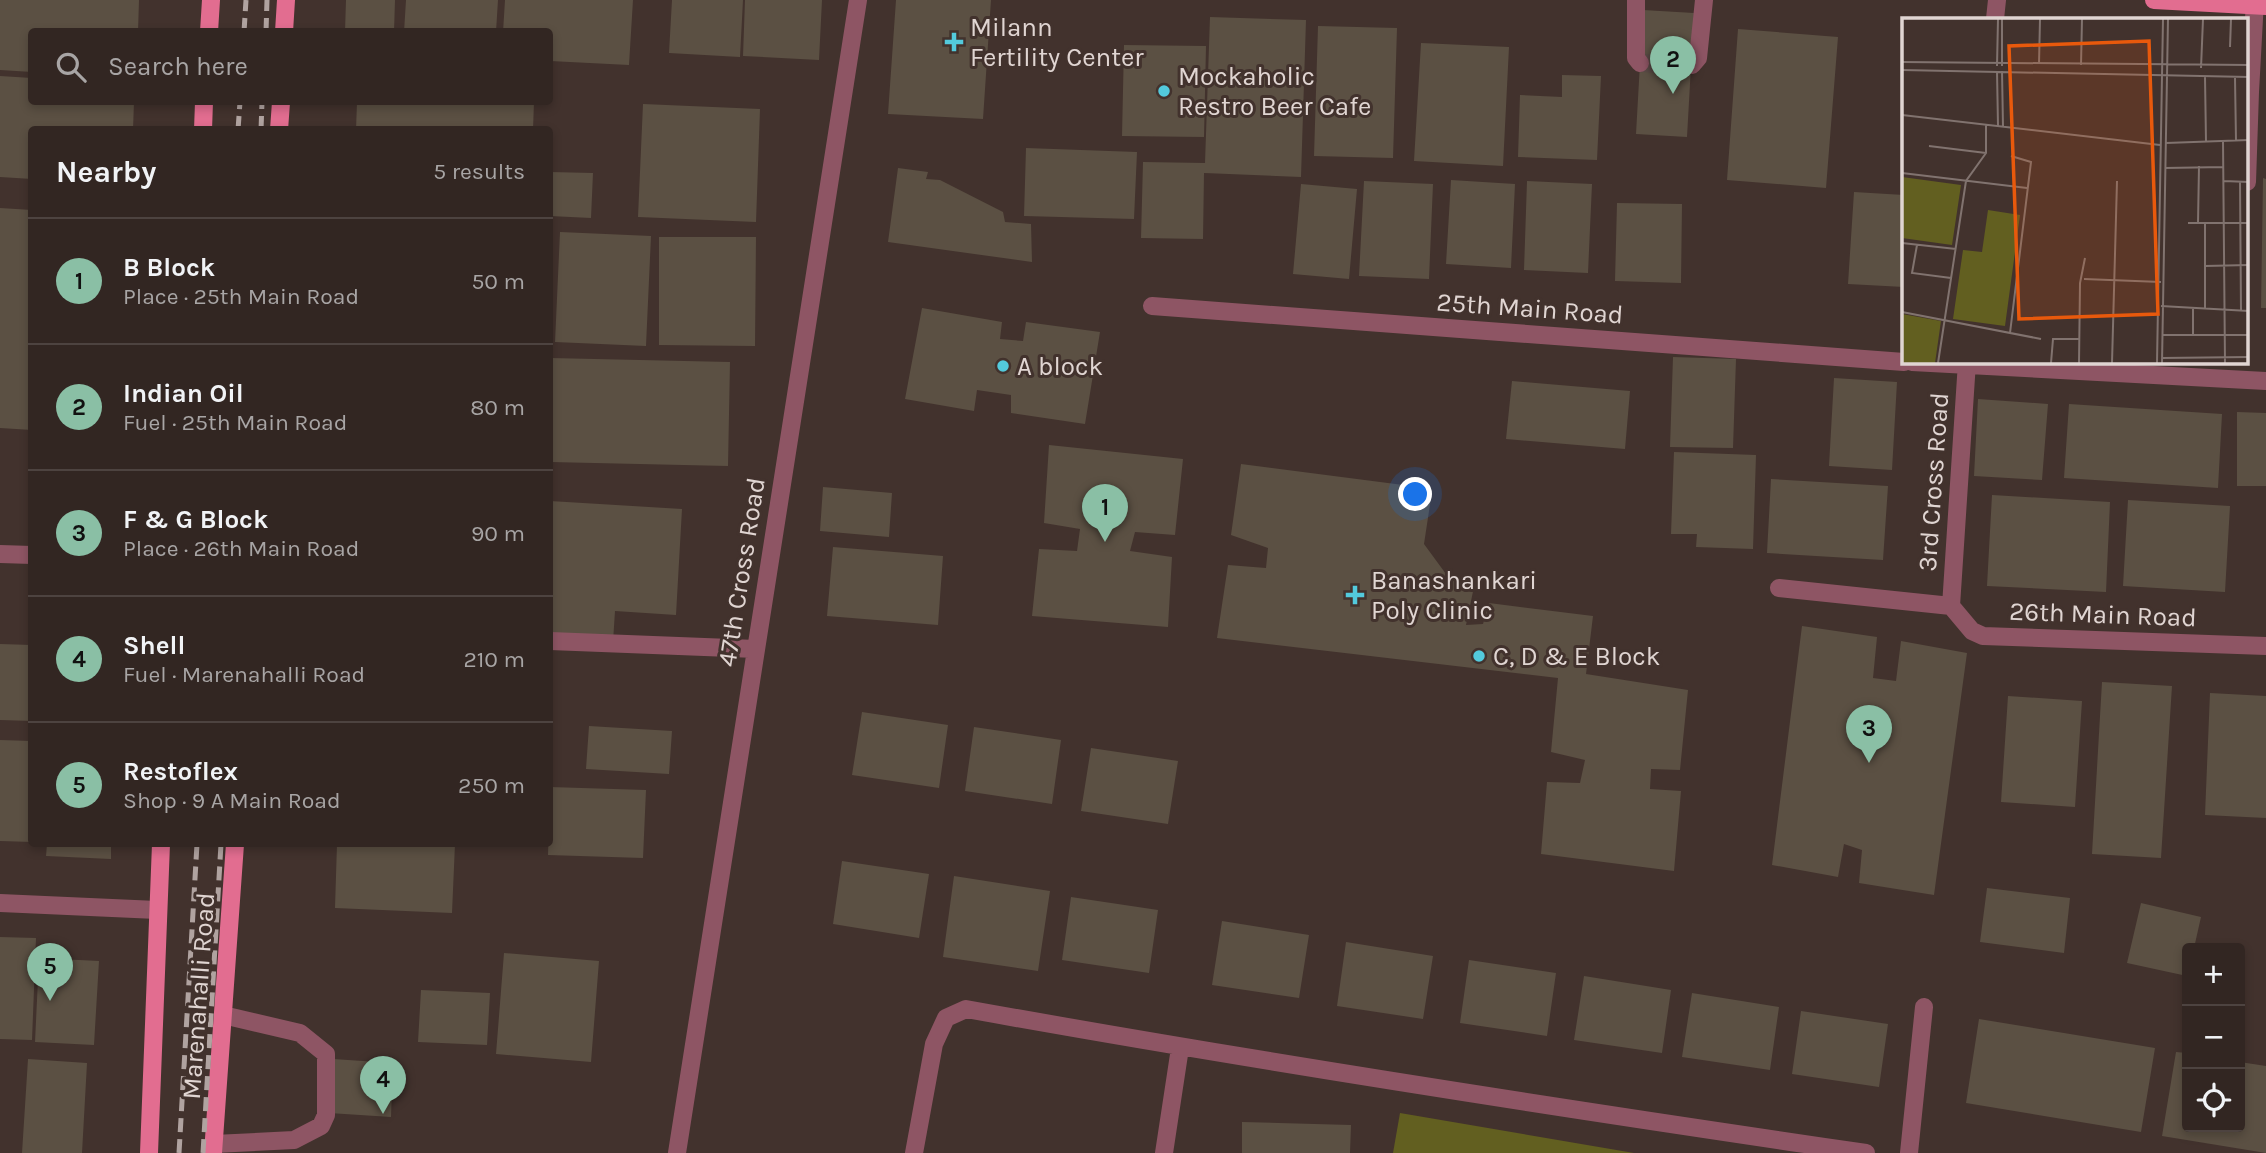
<!DOCTYPE html>
<html lang="en">
<head>
<meta charset="utf-8">
<style>
  :root { --surface:#322622; --page:#3a2e2a; --text:#f1f3f6; --muted:#a8a5a5; --line:#4d4340; --accent:#8abfa5 }
  body { margin:0; font-family:Karla,sans-serif; background:var(--page); color:var(--text) }
  .controls { position:absolute; right:21px; bottom:21px; display:grid; overflow:hidden; border-radius:7px; box-shadow:0 4px 10px #0003 }
  .controls button { width:63px; height:63px; display:grid; place-items:center; padding:0; border:0; border-bottom:2px solid var(--line); background:var(--surface); color:var(--text); font:35px sans-serif }
  .you { position:absolute; left:1416px; top:495px; width:24px; height:24px; margin:-18px; border:5px solid #fff; border-radius:50%; background:#1a73e8; box-shadow:0 0 0 10px #1a73e833 }
  .badge { display:grid; place-items:center; width:46px; height:46px; border-radius:50%; background:var(--accent); color:#111; font-size:23px; font-weight:700 }
  .pin { position:absolute; translate:-50% -58px; filter:drop-shadow(0 2px 4px #0008) }
  .pin::after { content:''; position:absolute; top:37px; width:24px; height:21px; background:inherit; clip-path:polygon(0 0,100% 0,50% 100%) }
  .list { margin:0; padding:0; list-style:none }
  h2 { display:flex; justify-content:space-between; align-items:center; height:91px; margin:0; padding:0 28px; font-size:30px }
  h2 small { font-size:23px; font-weight:400; color:var(--muted) }
  .list li { display:grid; grid-template-columns:46px 1fr auto; gap:21px; align-items:center; box-sizing:border-box; height:126px; padding:0 28px; border-top:2px solid var(--line) }
  .list b { display:block; font-size:26px; white-space:nowrap }
  .list p { margin:0; font-size:23px; white-space:nowrap; color:var(--muted) }
  .list em { font-size:23px; font-style:normal; color:var(--muted) }
  .icon { flex:none; width:38px; height:38px; fill:none; stroke:currentColor; stroke-width:2; stroke-linecap:round; stroke-linejoin:round }
  .map { position:relative; flex:none; width:2266px; height:1153px; overflow:hidden }
  .search { position:absolute; background:var(--surface); box-shadow:0 4px 10px #0003; left:28px; top:28px; width:525px; height:77px; display:flex; align-items:center; gap:18px; box-sizing:border-box; padding:0 24px; border-radius:7px; color:var(--muted); font-size:26px }
  .panel { position:absolute; background:var(--surface); box-shadow:0 4px 10px #0003; left:28px; top:126px; width:525px; height:721px; border-radius:7px }
  .map>svg:first-child { display:block }
</style>
</head>
<body>
<div class="map">
<svg width="2266" height="1153" viewBox="0 0 2266 1153">
  <rect width="100%" height="100%" fill="#42322d"/>
  <path fill="#625f20" d="M1400 1113 1634 1153H1393Z"/>
  <path fill="#5b5043" d="M0 0H139L138 32H32V72L0 70Z
    M346 0H395L394 32H345Z
    M406 0H498L496 32H404Z
    M505 0H633L629 65 550 61V32H503Z
    M672 0H743L740 57 669 53Z
    M745 0H822L819 60 743 56Z
    M896 0H991L983 119 888 114Z
    M1643 10 1694 13 1687 137 1636 134Z
    M1210 17 1306 20 1301 177 1204 173 1203 239 1141 238 1143 162 1205 163Z
    M1318 26 1397 28 1393 158 1314 156Z
    M1738 29 1838 37 1826 188 1727 180Z
    M1421 43 1509 47 1503 166 1414 161Z
    M1124 45 1206 46 1204 137 1122 136Z
    M1562 75 1601 76 1597 160 1518 157 1520 95 1562 97Z
    M0 76 32 78V102H134L133 130H32V179L0 177Z
    M357 102H534L533 130H356Z
    M643 104 760 109 756 222 638 217Z
    M1026 148 1137 152 1134 219 1024 216Z
    M898 168 928 172 926 179 940 180 1003 212 1005 222 1031 224 1032 262 888 242Z
    M550 172 593 173 591 218 550 216Z
    M2263 178 2266 179V308H2261Z
    M1451 180 1515 184 1511 268 1446 264Z
    M1364 181 1433 184 1429 279 1359 276Z
    M1527 181 1592 184 1588 273 1524 270Z
    M1301 184 1357 189 1349 279 1293 274Z
    M1854 192 1904 195V287L1848 284Z
    M1617 203 1682 204 1681 283 1615 281Z
    M0 208 32 210V430L0 428Z
    M560 232 651 236 646 346 555 342Z
    M659 237H756L755 346 659 345Z
    M922 308 1002 322 1000 339 1023 341 1026 322 1100 332 1085 424 1011 413V395L977 390 974 411 905 399Z
    M1673 357 1736 359 1733 448 1670 447Z
    M550 358 730 362 728 466 550 462Z
    M1834 378 1897 382 1892 470 1829 466Z
    M1512 381 1630 391 1625 449 1506 439Z
    M1978 399 2048 404 2042 480 1974 476Z
    M2069 404 2222 414 2218 488 2064 478Z
    M2237 412 2266 413V486H2237Z
    M1049 445 1183 459 1175 535 1135 532 1130 551 1172 557 1168 627 1032 616 1039 549 1077 551 1080 529 1044 523Z
    M1674 452 1756 455 1753 549 1696 547 1697 534H1671Z
    M1241 464 1411 486 1431 498 1424 544 1446 574 1475 582 1466 625 1483 624 1489 603 1593 616 1586 674 1688 690 1680 770 1651 769 1650 789 1681 791 1674 871 1541 854 1547 782 1580 783 1585 760 1551 752 1558 678 1217 638 1228 565 1266 568 1268 548 1231 535Z
    M1771 479 1888 486 1883 560 1767 553Z
    M823 487 892 493 889 537 820 531Z
    M1992 495 2110 502 2106 592 1987 586Z
    M2128 500 2230 506 2225 592 2123 586Z
    M550 501 682 509 676 615 615 611 613 642 550 639Z
    M833 547 943 556 938 625 827 616Z
    M1802 626 1877 637 1873 678 1896 681 1901 641 1967 653 1934 895 1859 883 1862 850 1844 844 1838 877 1772 865Z
    M0 644 32 645V721L0 720Z
    M2102 682 2172 686 2161 858 2092 854Z
    M2210 693 2266 696V818L2205 815Z
    M2008 696 2082 701 2075 807 2001 802Z
    M862 712 948 725 939 788 852 775Z
    M589 726 672 731 669 774 586 769Z
    M974 727 1061 740 1052 804 965 791Z
    M0 740 32 741V842L0 841Z
    M1091 748 1178 761 1168 824 1081 811Z
    M550 787 646 790 643 858 548 855Z
    M47 844H111V859L46 856Z
    M337 844H455L452 913 335 908Z
    M842 861 929 874 919 938 833 924Z
    M954 876 1050 891 1038 971 943 957Z
    M1987 888 2070 898 2064 953 1980 942Z
    M1071 897 1158 910 1149 973 1062 960Z
    M2141 903 2201 917 2194 948H2187V976L2127 963Z
    M1222 921 1309 935 1299 998 1212 985Z
    M0 937 36 938 32 1040 0 1039Z
    M1346 942 1433 956 1423 1019 1337 1006Z
    M504 953 599 961 591 1062 496 1054Z
    M39 958 99 961 94 1045 35 1042Z
    M1469 960 1556 973 1547 1036 1460 1023Z
    M1584 976 1671 990 1662 1053 1574 1040Z
    M421 990 490 993 487 1045 418 1042Z
    M1692 993 1779 1007 1770 1070 1682 1057Z
    M1801 1011 1888 1024 1879 1087 1792 1074Z
    M1979 1019 2155 1048 2141 1132 1966 1103Z
    M2176 1052 2187 1053V1127H2240V1062L2266 1066V1153L2162 1136Z
    M28 1059 87 1063 82 1153H22Z
    M333 1059 393 1063 391 1117 329 1113Z
    M1242 1122 1351 1125 1350 1153H1242Z"/>
  <g fill="none" stroke-linecap="round" stroke-linejoin="round">
    <path stroke="#5a4a46" stroke-width="18" stroke-dasharray="18 9" stroke-linecap="butt" d="M1640 63 1692 65"/>
    <path stroke="#8e5564" stroke-width="18" d="M1636 0V58L1640 63
      M1995 19 1997 0
      M1692 65 1698 58 1704 0
      M2247 92H2250L2255 0
      M2247 182 2250 92
      M1152 306 1904 362
      M1912 362 2266 381
      M0 554 32 555
      M1779 588 1951 606
      M1951 606 1972 631 1983 636 2266 646
      M1951 606 1967 362
      M550 641 756 649
      M0 903 157 910
      M214 1144 294 1140 321 1126 326 1115V1054L300 1033 223 1015
      M677 1153 858 0
      M914 1153 934 1044 946 1018 966 1009C1265 1063 1565 1109 1866 1153
      M1164 1153 1180 1048
      M1909 1153 1924 1007"/>
    <path stroke="#e26d90" stroke-width="18" d="M2154 0 2266 6
      M209 32 211 0
      M284 32 286 0
      M203 130 204 102
      M279 130 281 102
      M149 1153 161 844
      M213 1153 235 844"/>
    <path stroke="#b0a3a0" stroke-width="5" stroke-dasharray="14 7" stroke-linecap="butt" d="M244 32 246 0
      M266 32 267 0
      M238 130 240 102
      M261 130 262 102
      M179 1153 197 844
      M203 1153 221 844"/>
  </g>
  <g fill="#53cadc" stroke="#42322d" stroke-width="2.5">
    <path d="M950.5 31.5h7v7h7v7h-7v7h-7v-7h-7v-7h7z"/>
    <circle cx="1164" cy="91" r="7"/>
    <circle cx="1003" cy="366" r="7"/>
    <path d="M1351.5 584.5h7v7h7v7h-7v7h-7v-7h-7v-7h7z"/>
    <circle cx="1479" cy="656" r="7"/>
  </g>
  <g text-anchor="middle" stroke-width="6" stroke-linejoin="round" paint-order="stroke">
    <g font-size="26" fill="#e0d5d2" stroke="#42322d" text-anchor="start">
      <text x="970" y="36">Milann<tspan x="970" dy="30">Fertility Center</tspan></text>
      <text x="1178" y="85">Mockaholic<tspan x="1178" dy="30">Restro Beer Cafe</tspan></text>
      <text x="1017" y="375">A block</text>
      <text x="1371" y="589">Banashankari<tspan x="1371" dy="30">Poly Clinic</tspan></text>
      <text x="1493" y="665">C, D &amp; E Block</text>
    </g>
    <g font-size="26" fill="#e0d5d2" stroke="#42322d">
      <text transform="translate(1530 308) rotate(4)" y="9">25th Main Road</text>
      <text transform="translate(1933 482) rotate(-86)" y="9">3rd Cross Road</text>
      <text transform="translate(741 572) rotate(-81)" y="9">47th Cross Road</text>
      <text transform="translate(2103 614) rotate(2)" y="9">26th Main Road</text>
      <text transform="translate(198 996) rotate(-86)" y="9">Marenahalli Road</text>
    </g>
  </g>
  <g transform="translate(1902 18)">
    <rect width="346" height="346" fill="#42322d"/>
    <path d="M0 159 59 167 50 227 0 220ZM86 192 118 197 103 308 51 301 61 232 80 234ZM0 296 39 303 33 345H0Z" fill="#625f20"/>
    <path fill="none" stroke="#81736f" stroke-width="2" d="M328 29 329 1M0 44 347 47M137 46 138 1M179 47 180 1M95 48 96 1M100 48V1M299 50 301 1M0 52 347 59M95 53 96 108M100 53 101 109M303 59 304 124M333 60 334 123M0 97 258 127M321 123 323 345M264 125 347 122M27 128 84 135M263 150 322 149M0 155 125 170M322 163 347 164M338 164 339 293M286 205H347M296 205 297 148M0 225 54 231M15 227 10 255 49 260M303 248 347 247M182 261 259 264M259 288 347 293M291 289V317M303 290V205M0 294 139 321M108 315 129 144 109 138M260 317H347M260 340 347 339M36 345 64 163 84 135V107M149 345 151 321H178M177 345 178 265 183 240M210 345 215 163M255 345 261 1M260 345 266 1"/>
    <path fill="#e8590c" fill-opacity="0.15" stroke="#e8590c" stroke-width="3.5" d="M247 23 256 296 117 301 107 28Z"/>
    <rect width="346" height="346" fill="none" stroke="#e0d5d2" stroke-width="3.5"/>
  </g>
</svg>
<div class="controls">
<button>+</button>
<button>−</button>
<button><svg class="icon" aria-label="locate" viewBox="0 0 24 24"><circle cx="12" cy="12" r="6"/><path d="M12 2v4M12 18v4M2 12h4M18 12h4"/></svg></button>
</div>
<div class="you"></div>
<div class="pin badge" style="left:1105px;top:542px">1</div>
<div class="pin badge" style="left:1673px;top:94px">2</div>
<div class="pin badge" style="left:1869px;top:763px">3</div>
<div class="pin badge" style="left:383px;top:1114px">4</div>
<div class="pin badge" style="left:50px;top:1001px">5</div>
<div class="search"><svg class="icon" aria-label="search" viewBox="0 0 24 24"><circle cx="10" cy="10" r="6"/><path d="M15 15l6 6"/></svg>Search here</div>
<section class="panel">
<h2>Nearby<small>5 results</small></h2>
<ul class="list">
<li><span class="badge">1</span><div><b>B Block</b><p>Place · 25th Main Road</p></div><em>50 m</em></li>
<li><span class="badge">2</span><div><b>Indian Oil</b><p>Fuel · 25th Main Road</p></div><em>80 m</em></li>
<li><span class="badge">3</span><div><b>F &amp; G Block</b><p>Place · 26th Main Road</p></div><em>90 m</em></li>
<li><span class="badge">4</span><div><b>Shell</b><p>Fuel · Marenahalli Road</p></div><em>210 m</em></li>
<li><span class="badge">5</span><div><b>Restoflex</b><p>Shop · 9 A Main Road</p></div><em>250 m</em></li>
</ul>
</section>
</div>
</body>
</html>
